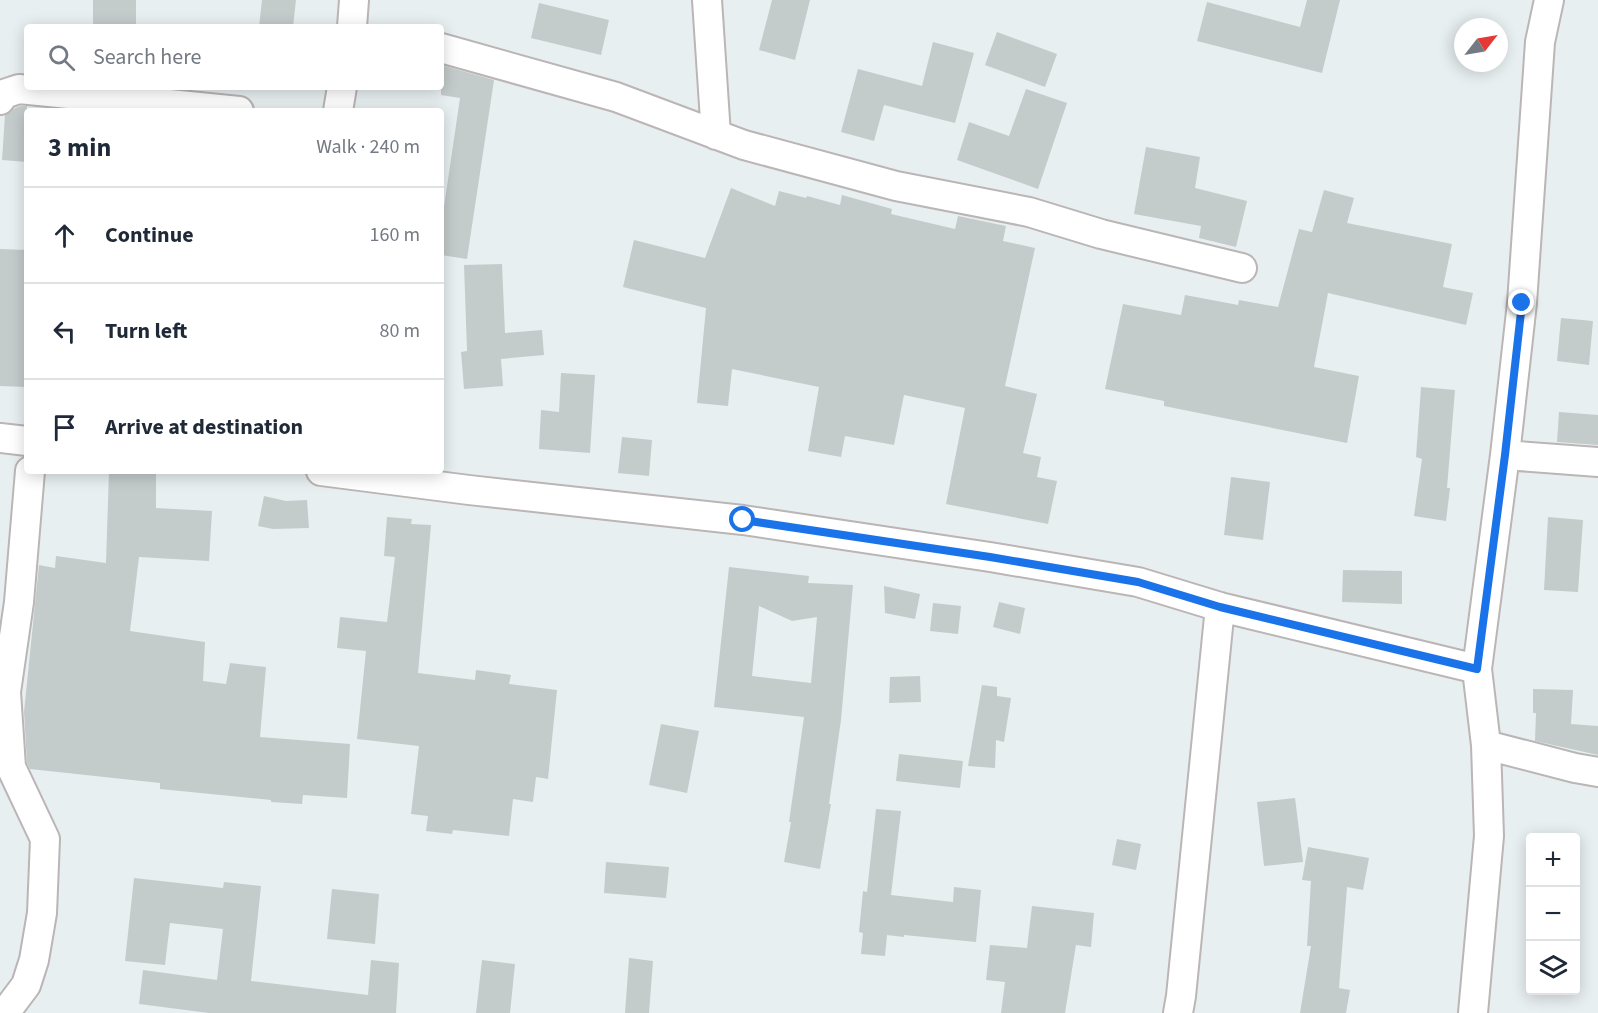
<!DOCTYPE html>
<html lang="en">
<head>
<meta charset="utf-8">
<style>
  :root { --surface:#fff; --page:#f6f6f7; --text:#1f2937; --muted:#747a83; --line:#e0e1e3 }
  body { margin:0; font-family:"Source Sans 3",sans-serif; background:var(--page); color:var(--text) }
  .controls { position:absolute; right:18px; bottom:18px; display:grid; overflow:hidden; border-radius:6px; box-shadow:0 3px 15px #0003 }
  .controls button { width:54px; height:54px; display:grid; place-items:center; padding:0; border:0; border-bottom:2px solid var(--line); background:var(--surface); color:var(--text); font:30px sans-serif }
  .compass { position:absolute; left:1454px; top:18px; width:54px; height:54px; border-radius:50%; background:var(--surface); box-shadow:0 3px 15px #0003; rotate:59deg }
  .stop { position:absolute; width:18px; height:18px; margin:-14px; border:4px solid #1a73e8; border-radius:50%; background:#fff }
  .stop.end { background:#1a73e8; border-color:#fff; box-shadow:0 2px 6px #0008 }
  .list { margin:0; padding:0; list-style:none }
  h2 { display:flex; justify-content:space-between; align-items:center; height:78px; margin:0; padding:0 24px; font-size:26px }
  h2 small { font-size:20px; font-weight:400; color:var(--muted) }
  .list li { display:grid; grid-template-columns:39px 1fr auto; gap:18px; align-items:center; box-sizing:border-box; height:96px; padding:0 24px; border-top:2px solid var(--line) }
  .list b { display:block; font-size:22px; white-space:nowrap }
  .list em { font-size:20px; font-style:normal; color:var(--muted) }
  .icon { flex:none; width:33px; height:33px; fill:none; stroke:currentColor; stroke-width:2; stroke-linecap:round; stroke-linejoin:round }
  .map { position:relative; flex:none; width:1598px; height:1013px; overflow:hidden }
  .search { position:absolute; background:var(--surface); box-shadow:0 3px 15px #0003; left:24px; top:24px; width:420px; height:66px; display:flex; align-items:center; gap:15px; box-sizing:border-box; padding:0 21px; border-radius:6px; color:var(--muted); font-size:22px }
  .panel { position:absolute; background:var(--surface); box-shadow:0 3px 15px #0003; left:24px; top:108px; width:420px; height:366px; border-radius:6px }
  .map>svg:first-child { display:block }
</style>
</head>
<body>
<div class="map">
<svg width="1598" height="1013" viewBox="0 0 1598 1013">
  <rect width="100%" height="100%" fill="#e8eff0"/>
  <path fill="#c4cbcb" fill-rule="evenodd" d="M93 0H136V27H93Z
    M262 0H296L293 27H259Z
    M772 0H810L795 60 759 50Z
    M1307 0H1340L1322 73 1197 41 1207 2 1300 27Z
    M539 3 609 20 601 55 531 38Z
    M997 32 1057 54 1045 87 985 65Z
    M933 42 974 53 955 123 884 105 874 141 841 132 858 69 922 86Z
    M441 65 494 80 467 259 441 255V227L460 98 441 95Z
    M1026 89 1067 103 1038 189 957 160 969 122 1009 136Z
    M21 106H27V162L2 160 5 115 15 108Z
    M1146 147 1200 157 1195 188 1247 201 1236 247 1199 238 1201 226 1134 214Z
    M731 188 775 206 779 191 806 198 807 196 840 205 842 195 892 209 891 214 955 229 958 216 1006 226 1003 241 1035 248 1005 386 1037 394 1023 453 1041 457 1037 477 1057 481 1048 524 946 504 965 408 904 395 894 445 845 436 841 457 808 451 819 387 732 369 728 406 697 403 706 308 623 287 634 240 705 258Z
    M1324 190 1354 198 1347 223 1452 244 1443 287 1473 293 1466 325 1328 293 1314 367 1359 376 1347 443 1164 406V401L1105 389 1123 304 1181 315 1185 295 1238 305 1239 300 1278 307 1299 229 1312 232Z
    M0 249 27 250V387L0 386Z
    M502 264 505 333 542 330 544 355 501 359 503 386 464 389 461 352 467 351 464 265Z
    M1561 318 1593 321 1589 365 1557 361Z
    M561 373 595 375 590 453 539 449 541 410 559 412Z
    M1421 387 1455 390 1447 488H1450L1446 521 1414 516 1422 459 1416 457Z
    M1559 412 1598 415V445L1557 442Z
    M622 437 652 440 649 476 618 473Z
    M109 471 156 473V508L212 511 209 561 139 557 130 631 205 642 203 681 226 684 230 663 266 667 260 737 350 744 347 798 303 795 302 804 271 802V800L160 789V783L30 769 27 763 24 712 39 565 55 568 56 556 106 563Z
    M1231 477 1270 482 1263 540 1224 535Z
    M264 496 286 501 307 500 309 528 273 529 258 526Z
    M387 517 412 519 411 524 431 525 418 673 475 680 476 670 511 675 509 684 557 690 548 779 536 777 533 802 513 799 509 836 453 830 452 834 426 831 428 816 411 814 419 746 357 739 366 651 337 648 340 617 387 622 395 557 384 556Z
    M1548 517 1583 520 1578 592 1544 590Z
    M729 567 809 576 808 583 853 585 841 720 829 804H831L820 869 784 862 791 822H789L804 717 714 707ZM759 606 792 621 817 617 811 683 752 676Z
    M1343 570 1402 571V604L1342 602Z
    M884 586 920 594 915 619 885 613Z
    M999 602 1025 608 1020 634 993 627Z
    M933 603 961 606 958 634 930 631Z
    M920 676 921 702 889 703 890 677Z
    M982 685 997 687V696L1011 698 1004 742 996 740 995 768 968 766Z
    M1533 689 1573 690 1571 724 1598 726V755L1535 741 1536 713H1533Z
    M661 724 699 731 687 793 649 785Z
    M899 754 963 761 960 788 896 781Z
    M1295 798 1303 862 1264 866 1257 802Z
    M876 809 901 811 891 895 953 902 954 887 981 890 976 942 904 935V937L887 935 885 956 861 954 863 933 859 932 863 891 867 892Z
    M1117 839 1141 844 1136 870 1112 865Z
    M1308 847 1369 858 1363 890 1347 887 1339 988 1350 990 1346 1013H1300L1311 946H1307L1311 881 1302 880Z
    M606 862 669 867 666 898 604 893Z
    M134 878 223 888 224 882 261 886 251 981 368 995 371 960 399 963 396 1013H209L139 1004 143 970 217 980 223 929 170 923 165 965 125 961Z
    M332 889 379 894 375 944 327 939Z
    M1032 906 1094 913 1091 947 1076 945 1065 1013H1001L1005 982 986 980 990 945 1027 948Z
    M629 958 653 961 649 1013H625Z
    M482 960 515 964 510 1013H476Z"/>
  <g fill="none" stroke-linecap="round" stroke-linejoin="round">
    <defs>
      <path id="minor" d="M707 0 716 135
        M352 27 354 0
        M441 48 616 97 744 145 896 186 1029 212 1101 234 1242 268
        M0 100 4 94 19 89 239 111
        M338 111 342 87
        M0 438 27 441
        M1505 455 1598 462
        M321 471 469 490 743 520 990 557 1138 582 1220 607 1477 669 1505 455 1522 303 1540 42 1549 0
        M1486 745 1575 768 1598 772
        M5 1013 26 985 34 960 42 913 45 839 11 767 6 692 19 602 30 471
        M1178 1013 1181 996 1220 607
        M1473 1013 1489 836 1486 745 1477 669"/>
    </defs>
    <use href="#minor" stroke="#bbb5b5" stroke-width="32"/>
    <use href="#minor" stroke="#fff" stroke-width="28"/>
  </g>
  <g fill="none" stroke-linecap="round" stroke-linejoin="round">
    <path stroke="#1a73e8" stroke-width="8" d="M743 520 990 557 1138 582 1220 607 1477 669 1505 455 1522 303"/>
  </g>
</svg>
<div class="controls">
<button>+</button>
<button>−</button>
<button><svg class="icon" aria-label="layers" viewBox="0 0 24 24"><path d="M12 4l9 5-9 5-9-5zM3 14l9 5 9-5"/></svg></button>
</div>
<svg class="compass" viewBox="-18 -18 36 36"><path d="M0-13l5 13h-10z" fill="#e53935"/><path d="M0 13l5-13h-10z" fill="#747a83"/></svg>
<div class="stop" style="left:743px;top:520px"></div>
<div class="stop end" style="left:1522px;top:303px"></div>
<div class="search"><svg class="icon" aria-label="search" viewBox="0 0 24 24"><circle cx="10" cy="10" r="6"/><path d="M15 15l6 6"/></svg>Search here</div>
<section class="panel">
<h2>3 min<small>Walk · 240 m</small></h2>
<ul class="list">
<li><svg class="icon" aria-label="ahead" viewBox="0 0 24 24"><path d="M12 20V5M6 11l6-6 6 6"/></svg><div><b>Continue</b></div><em>160 m</em></li>
<li><svg class="icon" aria-label="left" viewBox="0 0 24 24"><path d="M17 20v-9H6M10 6l-5 5 5 5"/></svg><div><b>Turn left</b></div><em>80 m</em></li>
<li><svg class="icon" aria-label="arrive" viewBox="0 0 24 24"><path d="M6 21V4h12l-3 4 3 4H6"/></svg><div><b>Arrive at destination</b></div></li>
</ul>
</section>
</div>
</body>
</html>
